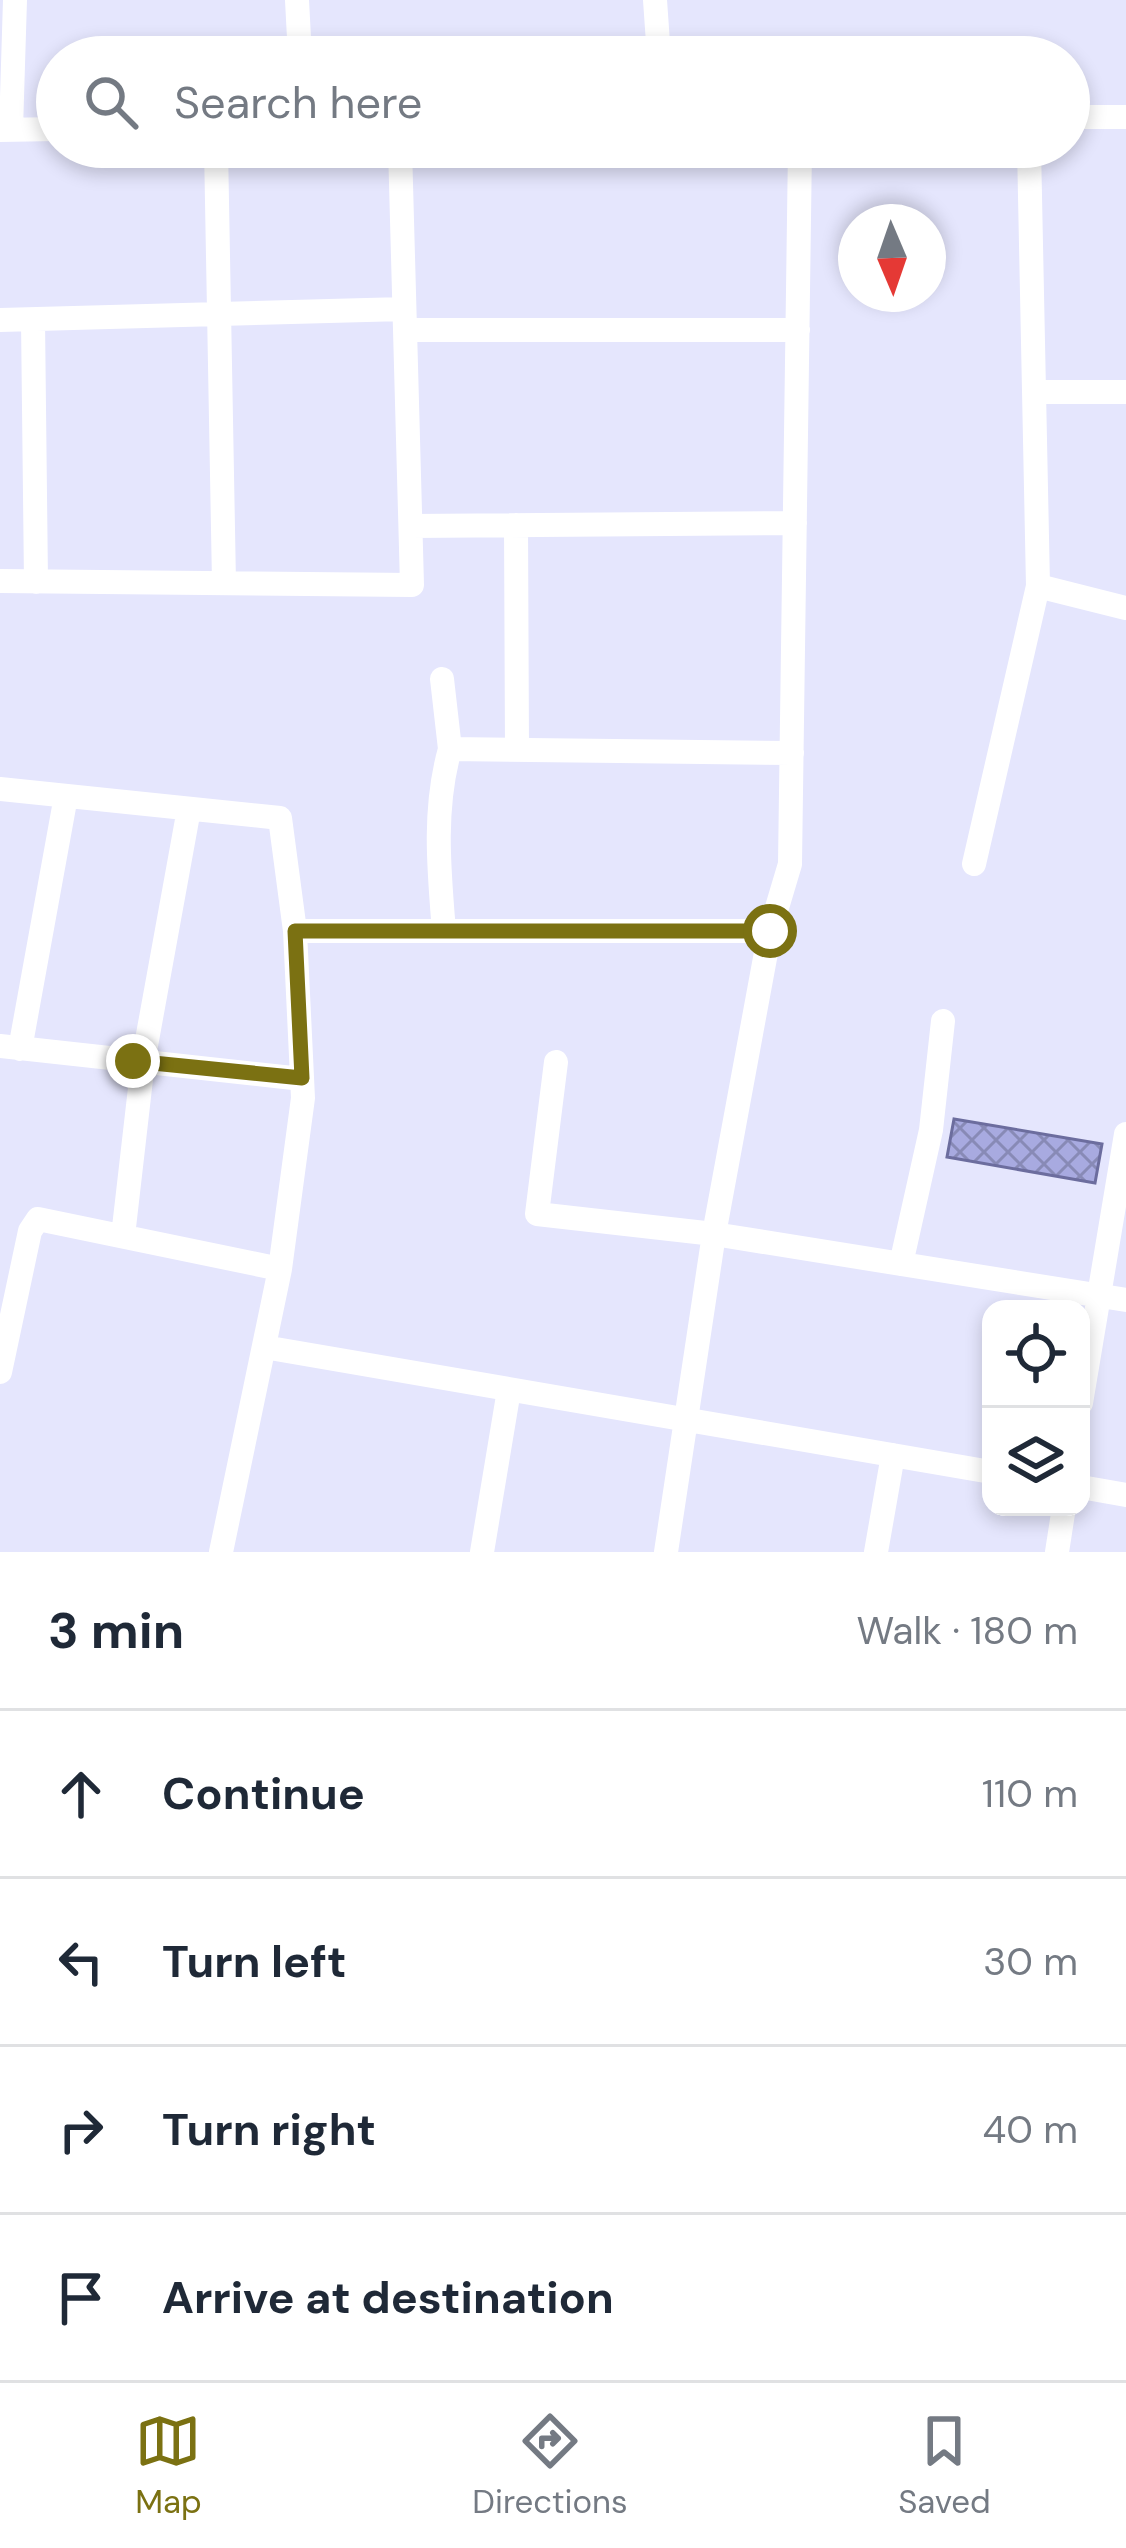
<!DOCTYPE html>
<html lang="en">
<head>
<meta charset="utf-8">
<style>
  :root { --surface:#fff; --page:#f6f6f7; --text:#1f2937; --muted:#747a83; --line:#e0e1e3; --accent:#7b7112 }
  body { margin:0; font-family:"DM Sans",sans-serif; background:var(--page); color:var(--text) }
  .controls { position:absolute; right:36px; bottom:36px; display:grid; overflow:hidden; border-radius:24px; box-shadow:0 6px 18px #0003 }
  .controls button { width:108px; height:108px; display:grid; place-items:center; padding:0; border:0; border-bottom:3px solid var(--line); background:var(--surface); color:var(--text); font:60px sans-serif }
  .compass { position:absolute; left:838px; top:204px; width:108px; height:108px; border-radius:50%; background:var(--surface); box-shadow:0 6px 18px #0003; rotate:178deg }
  .stop { position:absolute; width:36px; height:36px; margin:-27px; border:9px solid #7b7112; border-radius:50%; background:#fff }
  .stop.end { background:#7b7112; border-color:#fff; box-shadow:0 3px 12px #0008 }
  .list { margin:0; padding:0; list-style:none }
  h2 { display:flex; justify-content:space-between; align-items:center; height:156px; margin:0; padding:0 48px; font-size:51px }
  h2 small { font-size:39px; font-weight:400; color:var(--muted) }
  .list li { display:grid; grid-template-columns:78px 1fr auto; gap:36px; align-items:center; box-sizing:border-box; height:168px; padding:0 48px; border-top:3px solid var(--line) }
  .list b { display:block; font-size:45px; white-space:nowrap }
  .list em { font-size:39px; font-style:normal; color:var(--muted) }
  .icon { flex:none; width:66px; height:66px; fill:none; stroke:currentColor; stroke-width:2; stroke-linecap:round; stroke-linejoin:round }
  .map { position:relative; flex:none; width:1126px; height:1552px; overflow:hidden }
  .search { position:absolute; background:var(--surface); box-shadow:0 6px 18px #0003; left:36px; right:36px; top:36px; height:132px; display:flex; align-items:center; gap:30px; box-sizing:border-box; padding:0 42px; border-radius:66px; color:var(--muted); font-size:45px }
  .sheet { height:828px; background:var(--surface) }
  nav { display:flex; justify-content:space-around; align-items:center; box-sizing:border-box; height:168px; border-top:3px solid var(--line); background:var(--surface); font-size:33px; color:var(--muted) }
  nav a { display:grid; justify-items:center; gap:6px }
  nav .on { color:var(--accent) }
  .map>svg:first-child { display:block }
</style>
</head>
<body>
<div class="map">
<svg width="1126" height="1552" viewBox="0 0 1126 1552">
  <defs>
    <pattern id="building-cross-hatch" width="8" height="8" patternUnits="userSpaceOnUse" patternTransform="scale(3)"><rect width="8" height="8" fill="#a8aae0"/><path d="M0 0l8 8M0 8l8-8" fill="none" stroke="#888ab6"/></pattern>
  </defs>
  <rect width="100%" height="100%" fill="#e5e6fd"/>
  <path fill="url(#building-cross-hatch)" stroke="#6c6d9e" stroke-width="3" d="M954 1119 1102 1144 1095 1183 947 1157Z"/>
  <g fill="none" stroke-linecap="round" stroke-linejoin="round">
    <path stroke="#fff" stroke-width="24" d="M297 0 300 57
      M655 0 659 57
      M1069 117H1126
      M0 130 57 129
      M11 130 15 0
      M216 147 224 583
      M0 320 404 309
      M33 320 36 582
      M405 330H798
      M1034 392H1126
      M516 525 517 750
      M411 526 795 523
      M0 581 412 585 400 147
      M1038 586 1126 608
      M442 679 450 749 792 753
      M0 789 280 818 295 931 303 1098 280 1269 221 1552
      M974 864 1038 586 1029 147
      M295 931H770
      M444 931C439 870 433 809 450 749
      M0 1046 302 1079
      M20 1049 66 796
      M556 1062 537 1214 714 1234 1126 1300
      M123 1236 143 1062 189 809
      M901 1264 931 1130 943 1021
      M264 1347 991 1472
      M0 1372 30 1231 38 1219 280 1269
      M1081 1403 1126 1134
      M1081 1487 1126 1495
      M482 1552 509 1390
      M666 1552 714 1234 770 931 790 864 800 147
      M876 1552 893 1455
      M1057 1552 1064 1507"/>
  </g>
  <g fill="none" stroke-linecap="round" stroke-linejoin="round">
    <path stroke="#7b7112" stroke-width="15" d="M133 1061 302 1078 295 931H770"/>
  </g>
</svg>
<div class="controls">
<button><svg class="icon" aria-label="locate" viewBox="0 0 24 24"><circle cx="12" cy="12" r="6"/><path d="M12 2v4M12 18v4M2 12h4M18 12h4"/></svg></button>
<button><svg class="icon" aria-label="layers" viewBox="0 0 24 24"><path d="M12 4l9 5-9 5-9-5zM3 14l9 5 9-5"/></svg></button>
</div>
<svg class="compass" viewBox="-18 -18 36 36"><path d="M0-13l5 13h-10z" fill="#e53935"/><path d="M0 13l5-13h-10z" fill="#747a83"/></svg>
<div class="stop" style="left:770px;top:931px"></div>
<div class="stop end" style="left:133px;top:1061px"></div>
<div class="search"><svg class="icon" aria-label="search" viewBox="0 0 24 24"><circle cx="10" cy="10" r="6"/><path d="M15 15l6 6"/></svg>Search here</div>
</div>
<section class="sheet">
<h2>3 min<small>Walk · 180 m</small></h2>
<ul class="list">
<li><svg class="icon" aria-label="ahead" viewBox="0 0 24 24"><path d="M12 20V5M6 11l6-6 6 6"/></svg><div><b>Continue</b></div><em>110 m</em></li>
<li><svg class="icon" aria-label="left" viewBox="0 0 24 24"><path d="M17 20v-9H6M10 6l-5 5 5 5"/></svg><div><b>Turn left</b></div><em>30 m</em></li>
<li><svg class="icon" aria-label="right" viewBox="0 0 24 24"><path d="M7 20v-9h11M14 6l5 5-5 5"/></svg><div><b>Turn right</b></div><em>40 m</em></li>
<li><svg class="icon" aria-label="arrive" viewBox="0 0 24 24"><path d="M6 21V4h12l-3 4 3 4H6"/></svg><div><b>Arrive at destination</b></div></li>
</ul>
</section>
<nav>
<a class="on"><svg class="icon" aria-label="map" viewBox="0 0 24 24"><path d="M3 6l6-2 6 2 6-2v14l-6 2-6-2-6 2zM9 4v14M15 6v14"/></svg>Map</a>
<a><svg class="icon" aria-label="directions" viewBox="0 0 24 24"><path d="M12 3l9 9-9 9-9-9zM9 14v-3h6M13 9l2 2-2 2"/></svg>Directions</a>
<a><svg class="icon" aria-label="saved" viewBox="0 0 24 24"><path d="M7 4h10v16l-5-4-5 4z"/></svg>Saved</a>
</nav>
</body>
</html>
